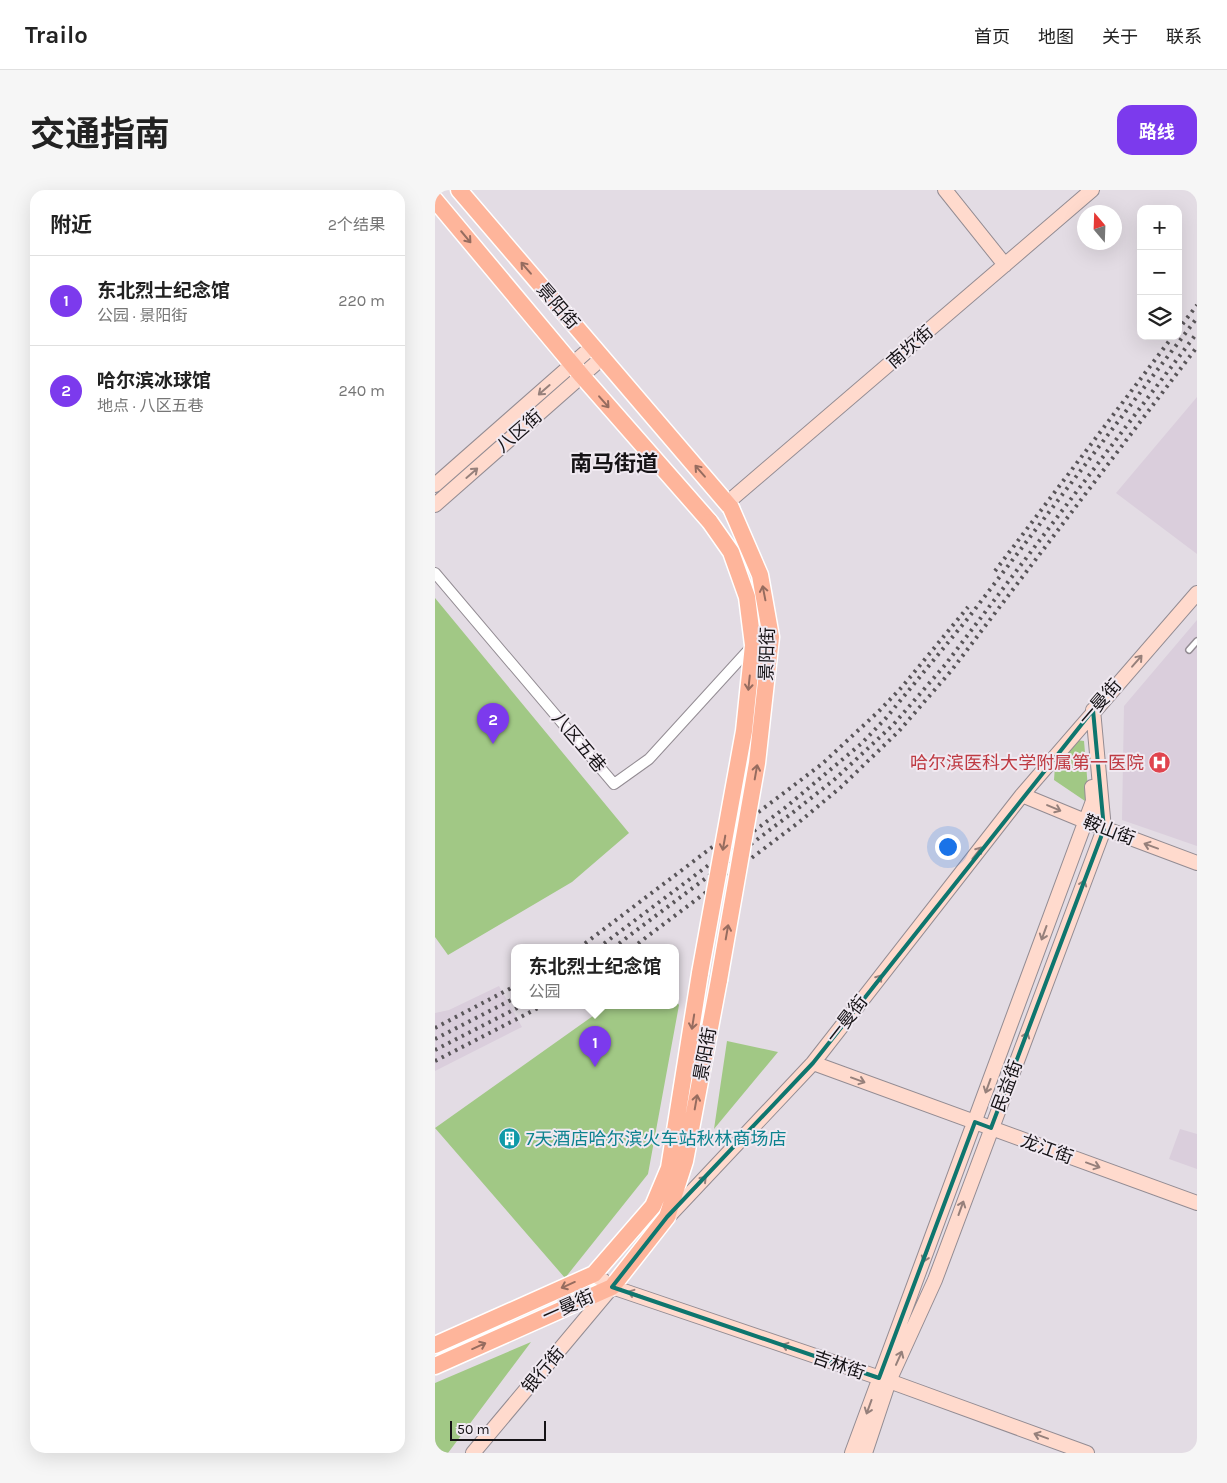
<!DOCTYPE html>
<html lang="zh">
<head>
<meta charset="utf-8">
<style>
  :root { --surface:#fff; --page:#f6f6f6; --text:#222; --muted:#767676; --line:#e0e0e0; --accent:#7c3aed }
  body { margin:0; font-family:Karla,"Noto Sans SC",sans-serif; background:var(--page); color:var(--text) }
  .controls { position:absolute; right:15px; top:15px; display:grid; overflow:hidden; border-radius:10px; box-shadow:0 5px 20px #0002 }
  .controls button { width:45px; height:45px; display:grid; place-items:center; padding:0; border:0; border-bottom:1px solid var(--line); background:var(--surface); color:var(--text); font:25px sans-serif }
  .compass { position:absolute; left:642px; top:15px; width:45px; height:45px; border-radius:50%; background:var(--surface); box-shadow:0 5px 20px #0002; rotate:341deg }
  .scale { position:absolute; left:15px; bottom:12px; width:96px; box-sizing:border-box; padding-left:5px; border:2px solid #161316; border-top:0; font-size:14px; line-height:18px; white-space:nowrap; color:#161316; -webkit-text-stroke:4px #f0e9f1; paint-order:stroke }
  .you { position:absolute; left:512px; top:656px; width:18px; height:18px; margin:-12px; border:4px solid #fff; border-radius:50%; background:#1a73e8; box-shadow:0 0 0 8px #1a73e833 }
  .badge { display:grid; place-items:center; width:32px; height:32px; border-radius:50%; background:var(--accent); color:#fff; font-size:16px; font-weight:700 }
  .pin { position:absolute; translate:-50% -41px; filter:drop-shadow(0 1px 2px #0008) }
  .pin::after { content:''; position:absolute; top:26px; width:18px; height:15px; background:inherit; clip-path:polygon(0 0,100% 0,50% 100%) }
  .popup { position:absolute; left:76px; top:754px; width:168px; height:65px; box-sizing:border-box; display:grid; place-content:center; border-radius:10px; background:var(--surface); filter:drop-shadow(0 1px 4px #0005); font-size:16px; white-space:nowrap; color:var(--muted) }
  .popup b { font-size:19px; color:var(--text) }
  .popup::after { content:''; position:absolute; left:50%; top:100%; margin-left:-10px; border:10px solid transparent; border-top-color:var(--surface) }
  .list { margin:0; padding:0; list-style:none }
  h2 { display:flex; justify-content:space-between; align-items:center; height:65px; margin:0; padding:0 20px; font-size:21px }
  h2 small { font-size:16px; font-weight:400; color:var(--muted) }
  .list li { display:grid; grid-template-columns:32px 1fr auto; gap:15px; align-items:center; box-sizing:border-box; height:90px; padding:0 20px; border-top:1px solid var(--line) }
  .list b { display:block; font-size:19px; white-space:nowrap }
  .list p { margin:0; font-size:16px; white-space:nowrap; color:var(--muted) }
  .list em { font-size:16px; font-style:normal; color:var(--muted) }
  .icon { flex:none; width:28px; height:28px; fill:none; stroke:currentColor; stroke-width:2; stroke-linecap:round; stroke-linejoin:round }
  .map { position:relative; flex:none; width:762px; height:1263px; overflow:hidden; border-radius:15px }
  header { display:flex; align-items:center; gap:30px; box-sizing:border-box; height:70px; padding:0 25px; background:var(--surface); border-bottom:1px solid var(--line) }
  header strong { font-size:24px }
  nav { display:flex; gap:28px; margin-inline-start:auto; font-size:18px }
  .intro { display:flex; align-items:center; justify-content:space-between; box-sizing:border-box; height:120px; padding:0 30px }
  h1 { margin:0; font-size:35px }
  .button { padding:12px 22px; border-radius:15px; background:var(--accent); color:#fff; font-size:18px; font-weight:700 }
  main { display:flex; gap:30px; padding:0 30px }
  aside { flex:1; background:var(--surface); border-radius:15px; box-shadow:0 5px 20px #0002 }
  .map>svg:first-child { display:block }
</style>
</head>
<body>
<header>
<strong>Trailo</strong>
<nav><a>首页</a><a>地图</a><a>关于</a><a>联系</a></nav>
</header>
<div class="intro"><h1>交通指南</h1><a class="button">路线</a></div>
<main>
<aside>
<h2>附近<small>2个结果</small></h2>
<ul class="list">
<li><span class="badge">1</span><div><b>东北烈士纪念馆</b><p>公园 · 景阳街</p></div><em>220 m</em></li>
<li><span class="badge">2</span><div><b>哈尔滨冰球馆</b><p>地点 · 八区五巷</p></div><em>240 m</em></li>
</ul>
</aside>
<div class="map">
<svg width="762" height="1263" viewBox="0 0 762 1263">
  <rect width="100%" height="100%" fill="#e3dce4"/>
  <path fill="#dacedc" d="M762 207V364L681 303Z
    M762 430V656L687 630 689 516Z
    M64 796 87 837 0 881V823L14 820Z
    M745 939 762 944V979L734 969Z"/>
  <path fill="#a1c885" d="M0 408 194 643 137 692 13 765 0 747Z
    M641 550 649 551 654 610 650 611 619 590 620 576Z
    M240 810 244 815 213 984 130 1088 0 938 172 816H240Z
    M292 851 343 862 279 939Z
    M96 1152 13 1263H0V1193Z"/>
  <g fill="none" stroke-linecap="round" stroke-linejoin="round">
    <defs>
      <path id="lane" d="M754 460 762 451"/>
      <path id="street" d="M0 383 179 594 214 569 318 455"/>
      <path id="secondary" d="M510 0 570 75
        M0 295 158 156
        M292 313 657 0
        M0 315 167 168
        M587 605 650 631 762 673
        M378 873 762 1013
        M233 1027 378 873 587 605 762 403
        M159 1084 177 1097 454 1191 652 1263
        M38 1263 177 1097
        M417 1263 658 611 657 597
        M430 1263 454 1191 500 1090 669 639 658 520"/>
      <path id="primary" d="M24 0 296 318
        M0 10 147 186 275 332
        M0 1155 159 1084 218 1016 234 978 265 783
        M0 1176 177 1097 232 1027 250 971 284 790"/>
    </defs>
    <use href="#lane" stroke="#938c93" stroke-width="8"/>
    <use href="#street" stroke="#938c93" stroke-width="12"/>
    <use href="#secondary" stroke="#938c93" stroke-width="16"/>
    <use href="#primary" stroke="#fff" stroke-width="19"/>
    <use href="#lane" stroke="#fff" stroke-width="5"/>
    <use href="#street" stroke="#fff" stroke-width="10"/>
    <use href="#secondary" stroke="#ffdacd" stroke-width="14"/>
    <use href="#primary" stroke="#feb59b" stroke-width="16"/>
    <path stroke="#595559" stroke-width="4" stroke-dasharray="2.5 5" stroke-linecap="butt" d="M743 140 762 115
      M560 381 738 146
      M144 758 387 574 444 521 467 497 533 417
      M163 758 351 617 427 553 451 528 534 427 762 128
      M178 758 356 624 400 589 458 535 510 475 762 143
      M197 758 363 633 406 597 464 541 516 481 762 157
      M0 838 80 796
      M0 849 80 808
      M0 860 86 816
      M0 871 107 816"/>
    <defs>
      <path id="primary-bridge" d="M265 783 309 541 318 455 312 407 296 362 275 332
        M284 790 322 573 336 447 325 385 296 318"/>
    </defs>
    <use href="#primary-bridge" stroke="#fff" stroke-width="19" stroke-linecap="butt"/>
    <use href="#primary-bridge" stroke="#feb59b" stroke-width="16"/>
  </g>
  <defs><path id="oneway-shaft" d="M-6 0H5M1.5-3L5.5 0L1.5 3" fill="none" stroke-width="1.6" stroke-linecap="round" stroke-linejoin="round" transform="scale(1.25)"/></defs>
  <g stroke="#966c5f">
    <use href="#oneway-shaft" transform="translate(31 47) rotate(50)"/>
    <use href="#oneway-shaft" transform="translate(91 78) rotate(-131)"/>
    <use href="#oneway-shaft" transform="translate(169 212) rotate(49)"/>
    <use href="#oneway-shaft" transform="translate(265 281) rotate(-131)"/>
    <use href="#oneway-shaft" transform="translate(329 403) rotate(-101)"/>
    <use href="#oneway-shaft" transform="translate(314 493) rotate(96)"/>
    <use href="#oneway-shaft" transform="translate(321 582) rotate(-80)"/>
    <use href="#oneway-shaft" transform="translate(289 653) rotate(100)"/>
    <use href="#oneway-shaft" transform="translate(292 742) rotate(-80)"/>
    <use href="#oneway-shaft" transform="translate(258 832) rotate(99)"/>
    <use href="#oneway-shaft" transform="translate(261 912) rotate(-80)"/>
    <use href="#oneway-shaft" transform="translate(133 1095) rotate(156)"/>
    <use href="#oneway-shaft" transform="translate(44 1156) rotate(-24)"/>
  </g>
  <g stroke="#96807b">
    <use href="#oneway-shaft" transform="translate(109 200) rotate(139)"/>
    <use href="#oneway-shaft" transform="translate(37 283) rotate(-41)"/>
    <use href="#oneway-shaft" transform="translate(702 471) rotate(-49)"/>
    <use href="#oneway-shaft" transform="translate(619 618) rotate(23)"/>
    <use href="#oneway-shaft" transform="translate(716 656) rotate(-160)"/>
    <use href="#oneway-shaft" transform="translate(542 663) rotate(-52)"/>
    <use href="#oneway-shaft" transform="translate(647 697) rotate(-69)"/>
    <use href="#oneway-shaft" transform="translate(609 743) rotate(110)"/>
    <use href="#oneway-shaft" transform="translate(442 791) rotate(-52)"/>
    <use href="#oneway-shaft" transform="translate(590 849) rotate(-69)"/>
    <use href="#oneway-shaft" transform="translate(423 890) rotate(20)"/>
    <use href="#oneway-shaft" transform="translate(553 896) rotate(110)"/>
    <use href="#oneway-shaft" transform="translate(658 975) rotate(20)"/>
    <use href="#oneway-shaft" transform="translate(266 992) rotate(-47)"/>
    <use href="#oneway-shaft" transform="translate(526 1018) rotate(-70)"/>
    <use href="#oneway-shaft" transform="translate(491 1065) rotate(111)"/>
    <use href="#oneway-shaft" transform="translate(200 1104) rotate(-161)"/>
    <use href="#oneway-shaft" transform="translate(354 1157) rotate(-161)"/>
    <use href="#oneway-shaft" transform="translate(464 1168) rotate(-66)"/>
    <use href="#oneway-shaft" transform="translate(434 1217) rotate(110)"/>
    <use href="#oneway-shaft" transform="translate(606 1246) rotate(-160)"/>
  </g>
  <path fill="none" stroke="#0f766e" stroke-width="4" stroke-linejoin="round" d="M658 520 669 639 556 938 540 932 444 1188 177 1097 232 1027 378 873Z"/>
  <defs>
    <symbol id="hospital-disc" viewBox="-11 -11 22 22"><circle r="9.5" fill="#e0444e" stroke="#f0e9f1"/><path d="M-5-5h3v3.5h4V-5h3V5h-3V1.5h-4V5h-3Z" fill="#fff"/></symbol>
    <symbol id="building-disc" viewBox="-11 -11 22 22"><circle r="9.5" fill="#0f9aa8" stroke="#f0e9f1"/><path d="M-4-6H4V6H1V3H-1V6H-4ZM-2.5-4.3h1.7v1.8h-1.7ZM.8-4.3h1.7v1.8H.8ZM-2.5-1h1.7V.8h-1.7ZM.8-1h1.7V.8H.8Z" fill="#fff"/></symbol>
  </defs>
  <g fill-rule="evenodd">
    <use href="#hospital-disc" x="712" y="560" width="25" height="25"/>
    <use href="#building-disc" x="62" y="936" width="25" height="25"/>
  </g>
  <g text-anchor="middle" stroke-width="4" stroke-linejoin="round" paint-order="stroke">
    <g font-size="18" fill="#161316" stroke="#f0e9f1">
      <text transform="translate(123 116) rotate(49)" y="6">景阳街</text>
      <text transform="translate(475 157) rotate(-41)" y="6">南坎街</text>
      <text transform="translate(84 241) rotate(-41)" y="6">八区街</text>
      <text transform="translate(332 464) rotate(-88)" y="6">景阳街</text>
      <text transform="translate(665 512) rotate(-49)" y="6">一曼街</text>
      <text transform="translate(144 552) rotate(50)" y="6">八区五巷</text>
      <text transform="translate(674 640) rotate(21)" y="6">鞍山街</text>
      <text transform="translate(412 829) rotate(-52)" y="6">一曼街</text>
      <text transform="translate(270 864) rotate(-80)" y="6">景阳街</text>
      <text transform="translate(572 896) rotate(-69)" y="6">民益街</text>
      <text transform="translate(612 959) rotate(20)" y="6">龙江街</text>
      <text transform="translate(133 1116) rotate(-24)" y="6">一曼街</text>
      <text transform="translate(404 1175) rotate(19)" y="6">吉林街</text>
      <text transform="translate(108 1180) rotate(-50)" y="6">银行街</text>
    </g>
    <g font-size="18" fill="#be3a42" stroke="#f0e9f1" text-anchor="end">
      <text x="709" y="579">哈尔滨医科大学附属第一医院</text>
    </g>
    <g font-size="18" fill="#0d838f" stroke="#f0e9f1" text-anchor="start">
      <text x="91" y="955">7天酒店哈尔滨火车站秋林商场店</text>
    </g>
    <g font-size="22" font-weight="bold" fill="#161316" stroke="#f0e9f1">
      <text x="179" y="281">南马街道</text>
    </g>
  </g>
</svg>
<div class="controls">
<button>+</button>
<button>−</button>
<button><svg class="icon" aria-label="layers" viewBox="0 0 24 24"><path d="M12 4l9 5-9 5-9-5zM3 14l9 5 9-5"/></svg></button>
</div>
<svg class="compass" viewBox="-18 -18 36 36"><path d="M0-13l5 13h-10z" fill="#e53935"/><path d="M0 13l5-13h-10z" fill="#767676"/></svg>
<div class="scale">50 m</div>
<div class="you"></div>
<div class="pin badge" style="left:160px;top:877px">1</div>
<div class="popup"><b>东北烈士纪念馆</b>公园</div>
<div class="pin badge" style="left:58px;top:554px">2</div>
</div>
</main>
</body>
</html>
